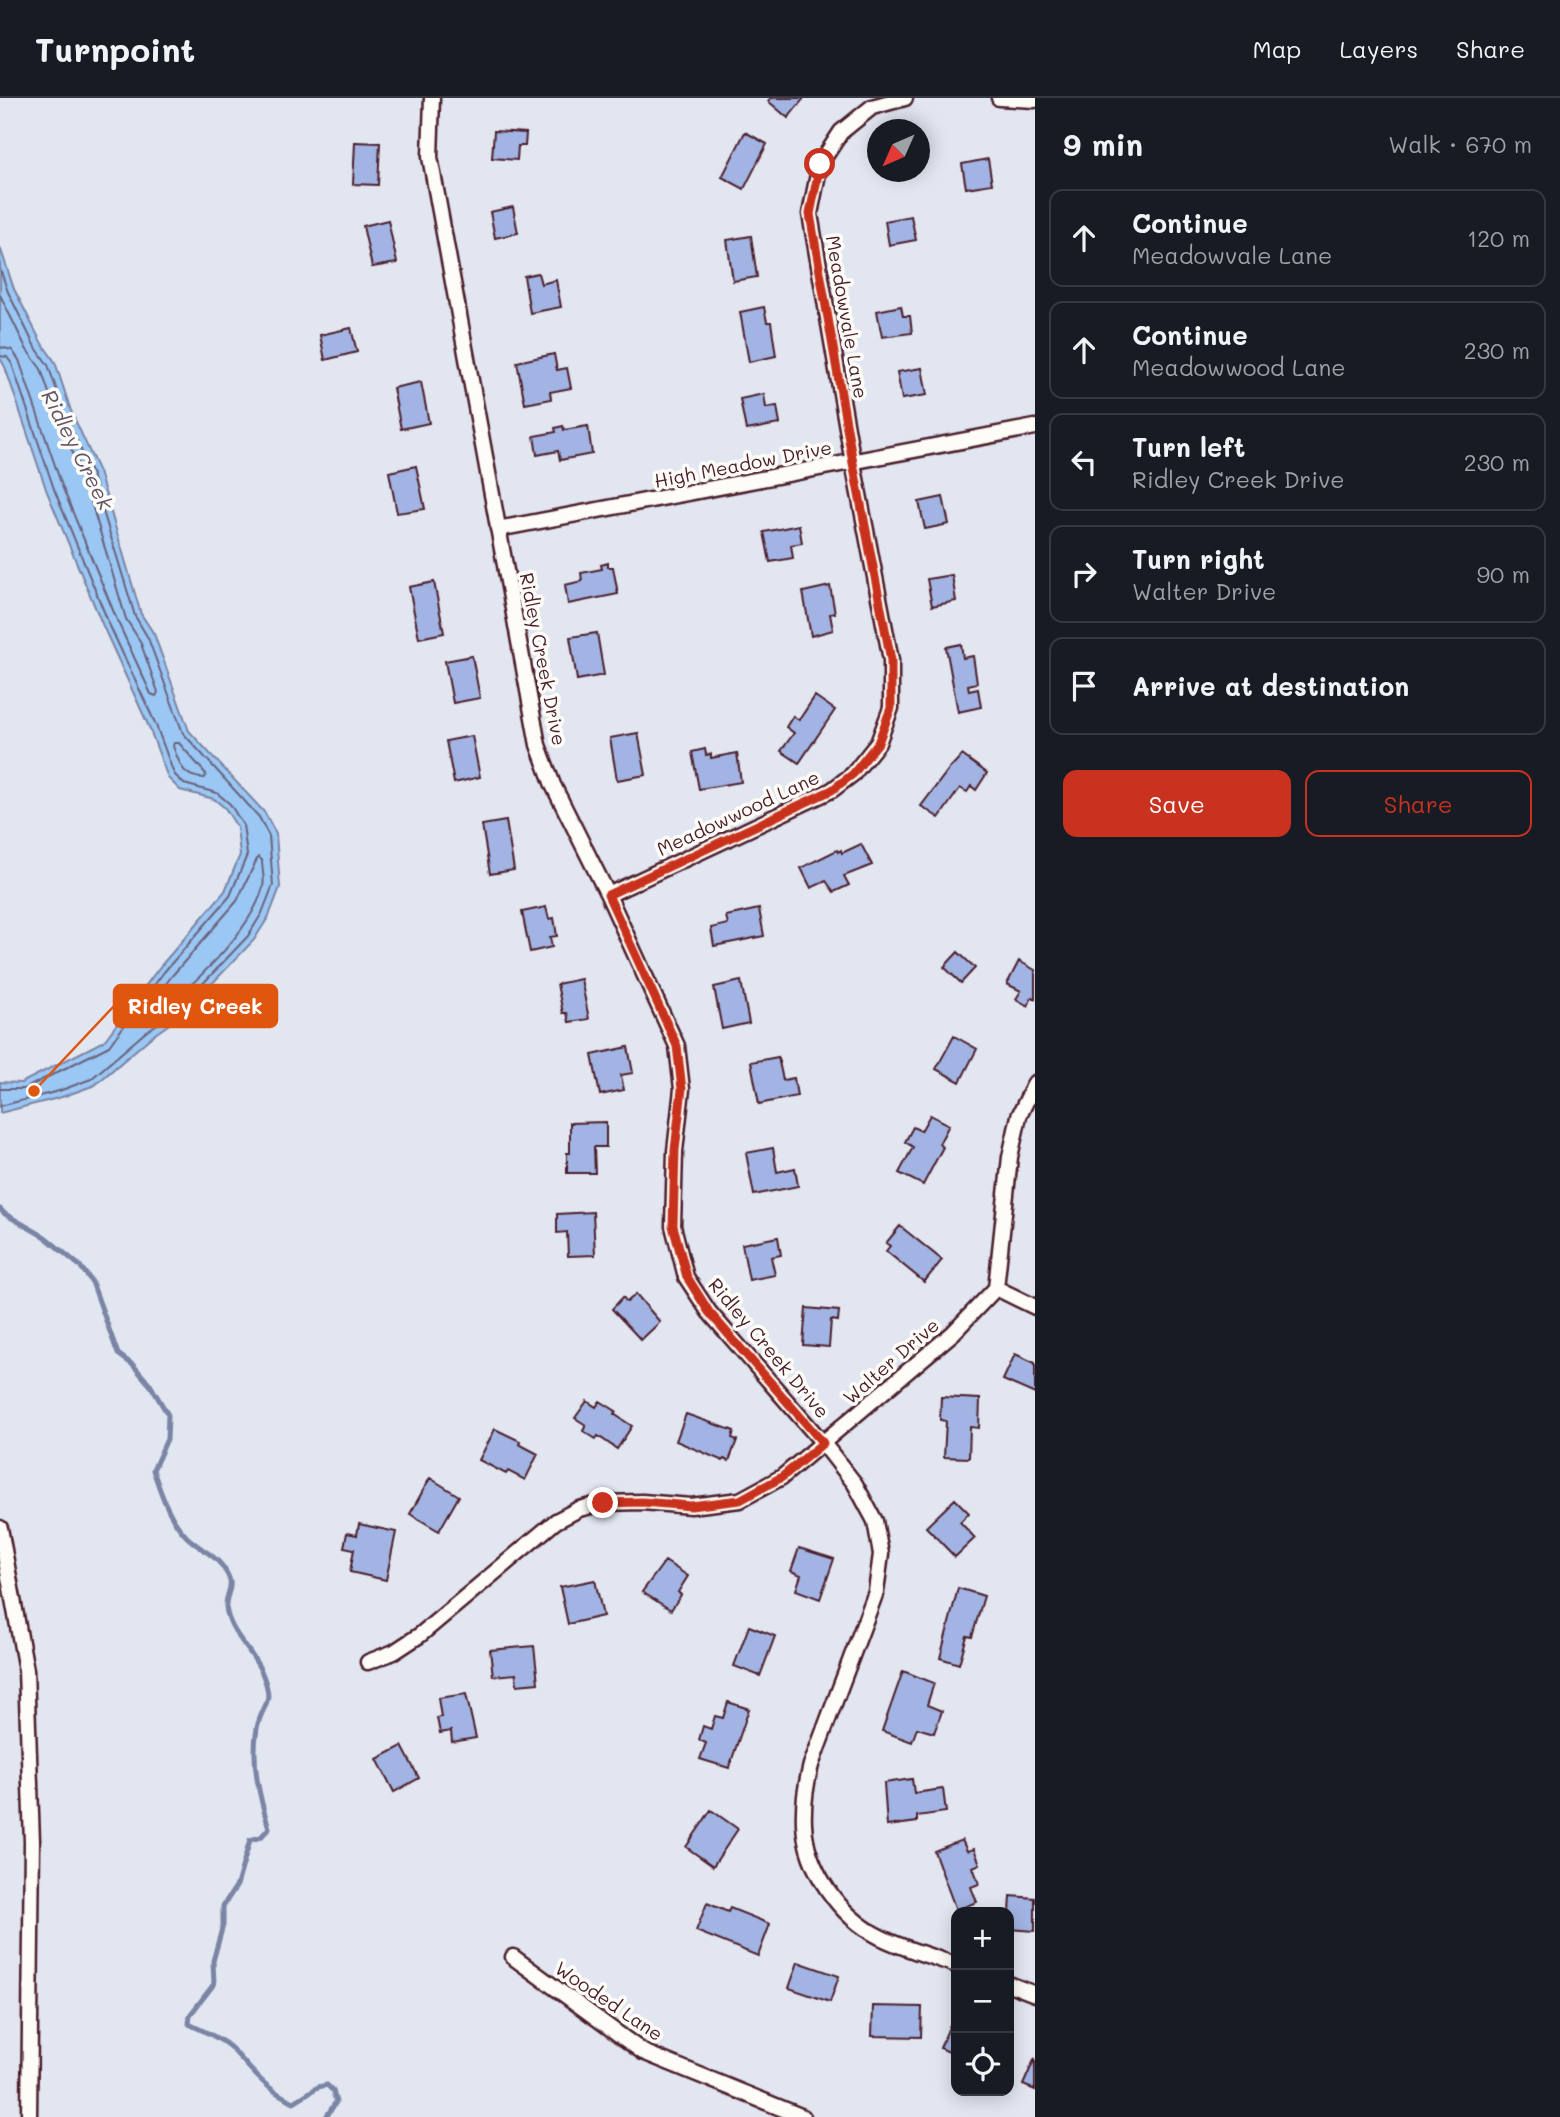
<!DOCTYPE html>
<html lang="en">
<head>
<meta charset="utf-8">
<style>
  :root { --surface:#171b24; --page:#242831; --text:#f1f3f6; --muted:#9ea1a6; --line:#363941; --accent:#c8321e }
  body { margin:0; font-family:Mali,sans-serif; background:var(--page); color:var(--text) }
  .controls { position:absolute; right:21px; bottom:21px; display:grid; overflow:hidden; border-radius:14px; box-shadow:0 4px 18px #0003 }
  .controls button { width:63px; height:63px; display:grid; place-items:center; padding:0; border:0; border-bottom:2px solid var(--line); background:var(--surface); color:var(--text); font:35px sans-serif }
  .compass { position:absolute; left:867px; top:21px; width:63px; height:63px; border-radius:50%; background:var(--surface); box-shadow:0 4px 18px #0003; rotate:225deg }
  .stop { position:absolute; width:21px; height:21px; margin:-16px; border:5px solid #c8321e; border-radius:50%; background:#fff }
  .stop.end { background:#c8321e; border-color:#fff; box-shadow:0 2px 7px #0008 }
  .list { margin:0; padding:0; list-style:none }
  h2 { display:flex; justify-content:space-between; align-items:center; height:91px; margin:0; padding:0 28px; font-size:30px }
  h2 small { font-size:23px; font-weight:400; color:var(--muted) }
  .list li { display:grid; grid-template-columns:46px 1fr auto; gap:21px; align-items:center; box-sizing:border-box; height:98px; margin:0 14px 14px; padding:0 14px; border:2px solid var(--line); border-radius:14px }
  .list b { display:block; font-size:26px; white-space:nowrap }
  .list p { margin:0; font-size:23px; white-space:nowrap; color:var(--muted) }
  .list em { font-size:23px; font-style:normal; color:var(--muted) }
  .actions { display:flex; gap:14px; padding:21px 28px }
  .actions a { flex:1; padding:16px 0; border:2px solid var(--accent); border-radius:14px; text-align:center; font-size:24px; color:var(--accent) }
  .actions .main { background:var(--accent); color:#fff }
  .icon { flex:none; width:38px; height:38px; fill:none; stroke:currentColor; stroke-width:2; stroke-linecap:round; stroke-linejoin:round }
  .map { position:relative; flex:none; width:1035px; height:2019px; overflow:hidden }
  header { display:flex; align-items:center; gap:42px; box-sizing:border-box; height:98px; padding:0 35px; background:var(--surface); border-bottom:2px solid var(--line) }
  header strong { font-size:33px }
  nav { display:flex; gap:38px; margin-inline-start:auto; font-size:24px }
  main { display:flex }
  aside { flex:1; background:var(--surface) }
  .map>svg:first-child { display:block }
</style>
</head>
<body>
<header>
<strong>Turnpoint</strong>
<nav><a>Map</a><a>Layers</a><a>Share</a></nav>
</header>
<main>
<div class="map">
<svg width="1035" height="2019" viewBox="0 0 1035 2019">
  <rect width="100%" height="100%" fill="#e2e6f1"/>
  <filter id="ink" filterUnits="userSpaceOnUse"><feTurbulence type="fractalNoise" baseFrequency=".0143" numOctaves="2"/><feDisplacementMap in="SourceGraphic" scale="14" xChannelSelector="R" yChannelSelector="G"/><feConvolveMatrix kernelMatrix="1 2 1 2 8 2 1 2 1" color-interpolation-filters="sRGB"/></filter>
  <g filter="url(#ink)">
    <path fill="#9ac7f4" stroke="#7a84a4" stroke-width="2" d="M0 149 14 191 41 244 55 264 71 313 99 374 141 516 154 536 189 633 265 715 276 736 280 789 269 818 254 842 182 917 151 939 95 987 62 999 0 1015V984L21 985 104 943 159 870 225 793 240 757 237 729 225 710 214 701 180 692 168 680 149 629 103 528 47 394 5 269 0 260Z"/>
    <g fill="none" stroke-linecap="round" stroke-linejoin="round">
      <path stroke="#6a627b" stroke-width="2" d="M0 171 8 194 34 247 48 267 65 316 92 377 135 518 148 540 183 635 259 719 269 738 273 787 262 815 248 838 178 912 147 933 91 981 59 993 0 1008
        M0 197 27 252 41 271 57 319 84 380 126 521 140 543 158 594 156 598 151 596 117 522 62 388 19 262 12 252 0 249
        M0 258 7 259 12 266 54 391 109 526 156 627 174 676 184 686 217 695 230 706 243 727 247 757 230 798 164 874 109 948 24 991H0
        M174 645H179L206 676 205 680C183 680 180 667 173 648Z
        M258 759 262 762C262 771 265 781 263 789 251 835 186 895 148 922L144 921 143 917 171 879 237 803Z"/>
      <path stroke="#7a84a4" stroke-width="5" d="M0 1111 5 1116 45 1139 80 1168 92 1184 118 1256 133 1267 151 1288 168 1317 167 1341 153 1372C161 1395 169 1421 187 1439 199 1451 217 1457 226 1474 236 1490 225 1494 226 1509 229 1536 256 1555 264 1580 274 1607 262 1606 257 1630 251 1664 259 1698 269 1730L261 1739 250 1742 237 1787 223 1808V1827L213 1863 214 1886 190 1917 189 1926C203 1933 221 1940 232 1951 253 1973 264 1991 294 2004L318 1989 327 1987 333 1993 336 2004 326 2019"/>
    </g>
    <path fill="#a2b4e3" stroke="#4a1f2b" stroke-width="2" d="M771 0H804L788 20 768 3Z
      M494 33 526 35 525 48H518L517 62 492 60Z
      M745 34 767 46 744 91 722 79Z
      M355 44 380 45 378 87 353 86Z
      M988 61 992 86 966 90 962 66Z
      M513 109 518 135 495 140 490 114Z
      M911 118 916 142 889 147 885 123Z
      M388 122 397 165 372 169 363 128Z
      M751 138 757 179 733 183 727 142Z
      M538 175 541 186 556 182 561 209 530 215 524 178Z
      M901 208 903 218H910L912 235 882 239 877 213Z
      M764 209 767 224H771L776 258 749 264 740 214Z
      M351 230 357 254 325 262 320 237Z
      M554 256 557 272 567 270 571 290 550 294 551 301 525 306 517 264Z
      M922 270 927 297 902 301 897 274Z
      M421 284 429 325 401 331 393 290Z
      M764 296 766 310 777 308 780 326 746 332 740 301Z
      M563 328 564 332 588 328 592 356 560 362 558 353 537 357 534 338 556 334 555 330Z
      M416 368 425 411 397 415 389 374Z
      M943 399 949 426 925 431 919 404Z
      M799 427 802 445 791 447 793 460 770 464 764 434Z
      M608 465V469H613L618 496 568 506 565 487 582 483 581 475 602 471 601 467Z
      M952 477 956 503 932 508 927 481Z
      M434 484 444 535 419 540 409 489Z
      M830 488 835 515 830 516 833 532 811 538 803 494Z
      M597 535 604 577 577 582 570 539Z
      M961 546 963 560 973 558 977 585 968 587 969 593 978 591 981 609 958 614 946 549Z
      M472 558 480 600 453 605 445 563Z
      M815 598 835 612 799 665 781 653 794 635 786 629 793 618 799 622Z
      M638 635 646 677 617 682 610 640Z
      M472 638 480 679 454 685 446 643Z
      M705 651 706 657 711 656V660L737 655 741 684 699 691 692 654Z
      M962 657 987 675 976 692 971 688 967 694 960 690 939 720 921 708 949 671Z
      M506 723 514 772 490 776 482 727Z
      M861 746 872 767 844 778 849 787 834 794 826 783 811 790 801 770 837 752 838 754 841 752 842 755Z
      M546 809 549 821 554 820 557 838 550 839 552 849 530 854 522 814Z
      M759 811 764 838 714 848 711 830 728 826 726 818Z
      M958 854 975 870 961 885 944 869Z
      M1019 863 1035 872V901L1032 899 1028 908 1016 901 1021 893 1007 886Z
      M581 881 589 921 569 924 567 915H563L557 886Z
      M741 883 749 925 722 931 714 889Z
      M954 938 977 951 960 984 936 971Z
      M628 949 633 975 621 977 624 992 600 997 592 957Z
      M778 959 783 982 794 980 797 998 759 1006 751 964Z
      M930 1017 949 1027 939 1046 943 1049 923 1087 899 1075 913 1049 905 1044 913 1029 921 1033Z
      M606 1024V1049H594L595 1075H567V1055H570V1025Z
      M773 1050 777 1074 795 1070 798 1088 754 1097 746 1055Z
      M593 1114 595 1157 568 1158 567 1134 557 1135V1116Z
      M900 1128 942 1162 924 1184 886 1153 890 1148 886 1145Z
      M778 1139 781 1157 771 1159 775 1177 749 1182 742 1146Z
      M636 1196 660 1224 641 1242 612 1211 623 1199 627 1204Z
      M806 1210 839 1213 838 1223 831 1222 829 1249 803 1247Z
      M1015 1256 1035 1265V1296L1003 1282Z
      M941 1299 980 1301 979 1330 970 1329 969 1360 944 1359 946 1323 940 1322Z
      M587 1303 596 1309 600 1303 616 1313 614 1316 632 1328 617 1351 598 1338 596 1341 583 1333 586 1327 575 1320Z
      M686 1316 734 1333 732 1340 737 1342 729 1363 724 1361 723 1363 676 1343Z
      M495 1331 520 1343 519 1346 538 1356 525 1382 508 1373 506 1376 479 1362Z
      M430 1380 459 1398 439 1433 410 1416Z
      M955 1401 969 1415 960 1424 975 1440 955 1459 926 1429Z
      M359 1426 396 1434 386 1482 350 1474 354 1451 344 1449 347 1435 357 1437Z
      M799 1450 834 1461 820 1501 796 1492 801 1477 791 1473Z
      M665 1463 688 1478 678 1494 681 1497 671 1512 642 1494Z
      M595 1482 603 1518 568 1526 560 1489Z
      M958 1490 984 1498 972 1539 967 1538 959 1566 940 1560Z
      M749 1528 775 1538 760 1578 734 1568Z
      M534 1548 538 1585 517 1587 516 1576 493 1578 490 1552Z
      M903 1573 934 1585 927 1607 942 1613 934 1635 917 1630 912 1644 882 1633Z
      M466 1596 476 1640 452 1644 451 1633 440 1635 437 1620 441 1619 438 1600Z
      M728 1604 749 1611 729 1670 700 1661 706 1645 699 1642 703 1628 711 1631 715 1618 723 1620Z
      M402 1648 419 1680 394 1694 377 1661Z
      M912 1681 914 1695 943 1691 946 1714 917 1718V1724L887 1728 884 1685Z
      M711 1712 738 1731 713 1768 686 1749Z
      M962 1742 967 1753 974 1751 980 1766 973 1769 979 1786 971 1789 977 1804 956 1812 934 1753Z
      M1011 1798 1035 1800V1833L1009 1831Z
      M707 1805 728 1814 730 1810 770 1826 758 1858 696 1833Z
      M798 1864 839 1878 830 1904 789 1890Z
      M873 1908 922 1909 921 1939 872 1938Z
      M953 1920 956 1922V1957L940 1950Z
      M1035 1960V1992L1023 1987Z"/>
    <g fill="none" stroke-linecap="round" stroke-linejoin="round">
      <defs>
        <path id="minor" d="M432 0 430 59 538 647 553 687 608 797 677 948 682 991 675 1053 673 1128 686 1179 709 1214 823 1345 855 1386 875 1423 881 1456 876 1494 811 1667C806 1686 803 1705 804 1726 806 1771 840 1819 880 1839 904 1851 931 1858 956 1867
          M999 0 1035 2
          M498 431 1035 329
          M608 797 832 692 853 676 878 645 891 610V562L853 365 810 116 820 66 841 34 872 9 905 0
          M996 1190 1035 1209
          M0 1430 26 1572 32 1744 29 2019
          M368 1564 394 1554 420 1537 556 1423 579 1411 603 1405 642 1404 691 1408 740 1402 782 1379 953 1235 996 1190 1010 1059 1019 1018 1035 985
          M513 1859 643 1954 803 2019
          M1009 1886 1035 1896"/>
      </defs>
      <use href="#minor" stroke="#4a1f2b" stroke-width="19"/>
      <use href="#minor" stroke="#fdfcf7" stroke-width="14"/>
    </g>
  </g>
  <g fill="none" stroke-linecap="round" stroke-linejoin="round" filter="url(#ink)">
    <path stroke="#c8321e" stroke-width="9" d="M603 1405 642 1404 691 1408 740 1402 782 1379 823 1345 709 1214 687 1179 673 1128 675 1052 682 991 677 948 608 797 832 692 853 676 878 645 891 610V562L853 365 810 116 820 66"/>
  </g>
  <g text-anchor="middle" stroke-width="7" stroke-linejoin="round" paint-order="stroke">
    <g font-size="19" fill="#4a1f2b" stroke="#fdfcf7">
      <text transform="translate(847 219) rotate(80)" y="7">Meadowvale Lane</text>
      <text transform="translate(743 366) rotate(-11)" y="7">High Meadow Drive</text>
      <text transform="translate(543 561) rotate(79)" y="7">Ridley Creek Drive</text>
      <text transform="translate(738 715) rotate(-25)" y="7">Meadowwood Lane</text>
      <text transform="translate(769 1250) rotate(50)" y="7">Ridley Creek Drive</text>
      <text transform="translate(891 1263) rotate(-41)" y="7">Walter Drive</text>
      <text transform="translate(609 1903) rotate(34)" y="7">Wooded Lane</text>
    </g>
    <g font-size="21" font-style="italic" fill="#625167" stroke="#fdfcf7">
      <text transform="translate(77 352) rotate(63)" y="7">Ridley Creek</text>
    </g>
  </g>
  <path fill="none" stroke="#e0560e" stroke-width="2.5" d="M34 993L114 908"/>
  <circle fill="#e0560e" stroke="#fdfcf7" stroke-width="2.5" cx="34" cy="993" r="7"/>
  <rect fill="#e0560e" stroke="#e0560e" stroke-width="2.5" x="114" y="887" width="163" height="42" rx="7"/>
  <g font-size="21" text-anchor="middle" font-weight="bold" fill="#fff">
    <text x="195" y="916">Ridley Creek</text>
  </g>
</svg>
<div class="controls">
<button>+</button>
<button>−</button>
<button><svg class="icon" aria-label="locate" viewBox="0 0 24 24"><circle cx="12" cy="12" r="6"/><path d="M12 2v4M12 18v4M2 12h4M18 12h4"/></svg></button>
</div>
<svg class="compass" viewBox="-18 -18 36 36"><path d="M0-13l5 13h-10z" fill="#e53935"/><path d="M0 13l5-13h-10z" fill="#9ea1a6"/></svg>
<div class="stop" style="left:820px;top:66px"></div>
<div class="stop end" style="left:603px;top:1405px"></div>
</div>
<aside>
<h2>9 min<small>Walk · 670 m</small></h2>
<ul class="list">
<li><svg class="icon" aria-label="ahead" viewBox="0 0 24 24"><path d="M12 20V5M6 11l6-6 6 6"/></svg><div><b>Continue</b><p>Meadowvale Lane</p></div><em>120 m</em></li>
<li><svg class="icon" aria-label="ahead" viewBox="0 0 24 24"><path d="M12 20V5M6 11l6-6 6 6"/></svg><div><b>Continue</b><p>Meadowwood Lane</p></div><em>230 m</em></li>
<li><svg class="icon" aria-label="left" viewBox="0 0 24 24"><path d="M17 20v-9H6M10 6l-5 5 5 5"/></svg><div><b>Turn left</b><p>Ridley Creek Drive</p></div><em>230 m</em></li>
<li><svg class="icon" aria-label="right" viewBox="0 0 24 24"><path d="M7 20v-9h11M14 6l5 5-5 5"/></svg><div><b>Turn right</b><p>Walter Drive</p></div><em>90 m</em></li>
<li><svg class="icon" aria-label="arrive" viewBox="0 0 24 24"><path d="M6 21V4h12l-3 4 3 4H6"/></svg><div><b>Arrive at destination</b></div></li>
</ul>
<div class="actions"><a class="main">Save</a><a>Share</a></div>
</aside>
</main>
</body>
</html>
